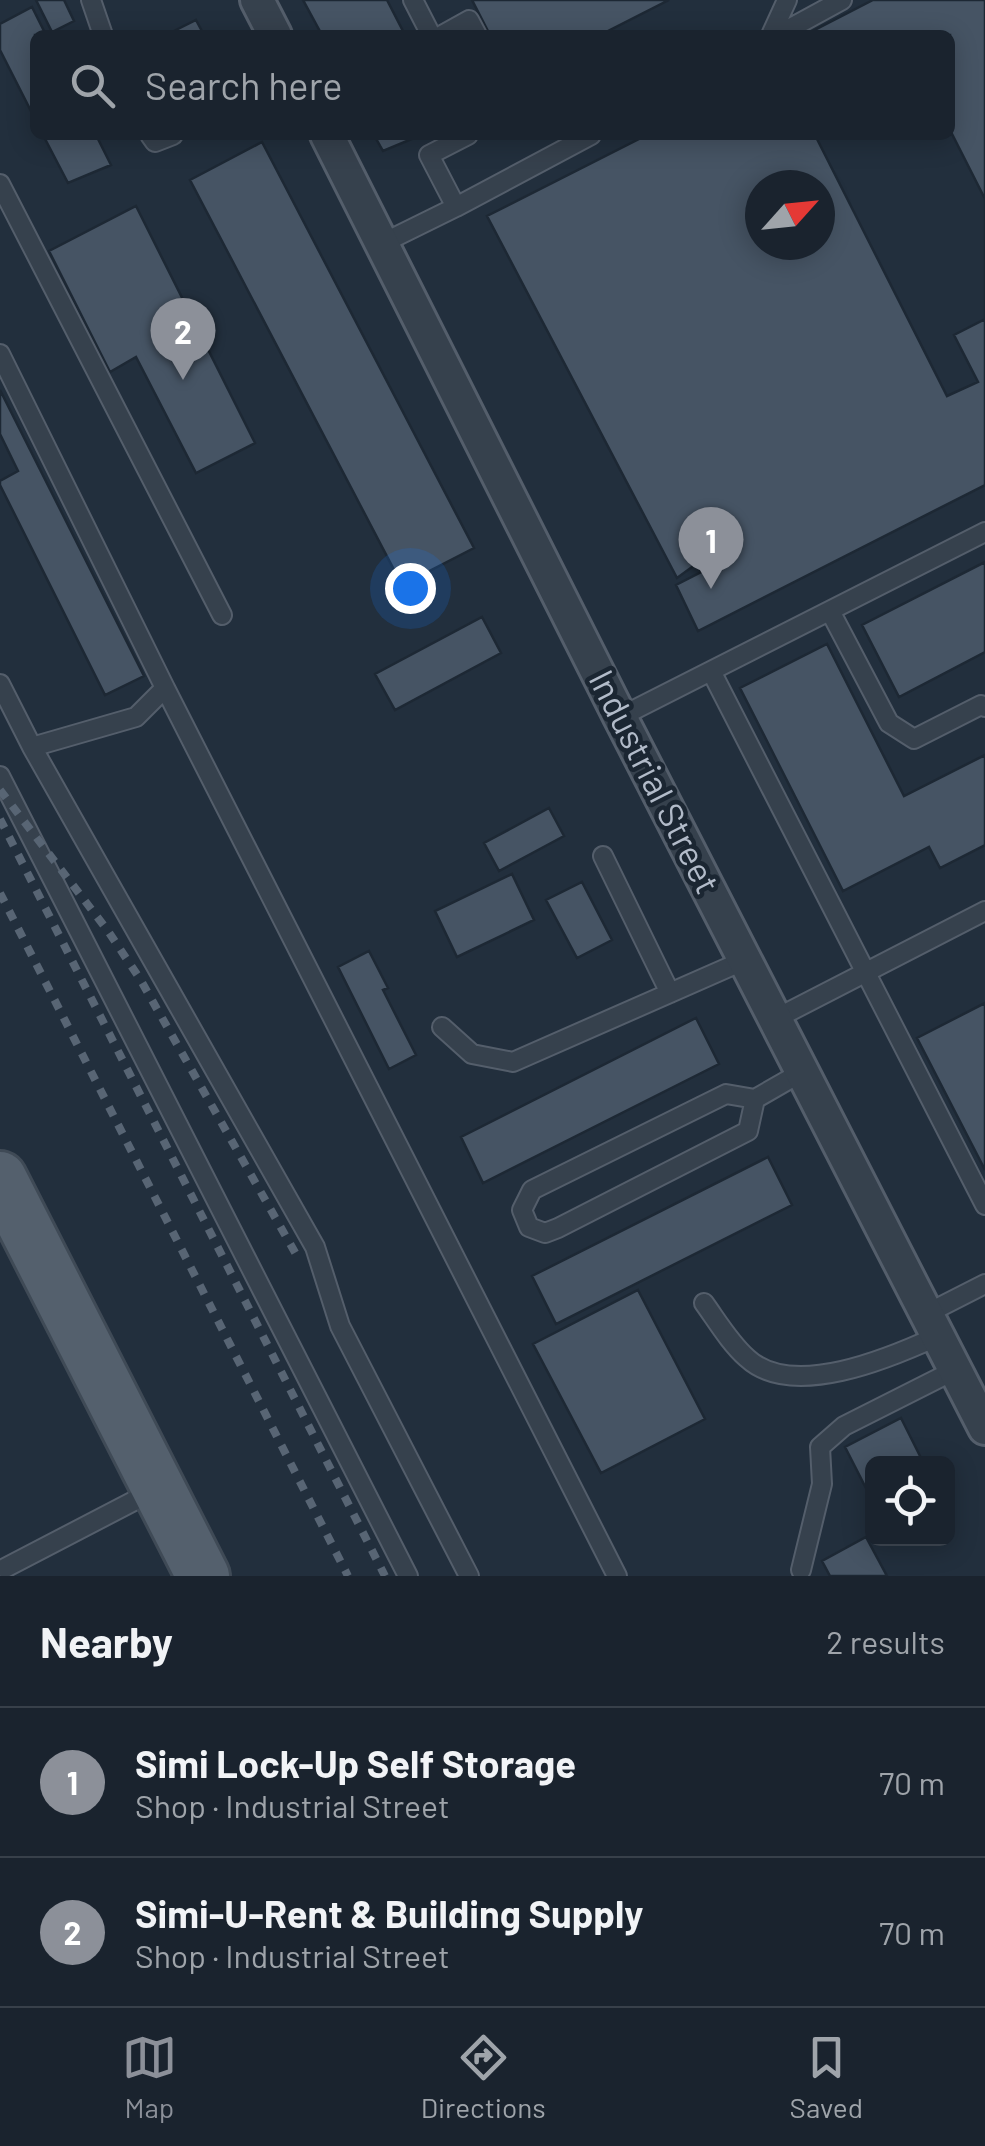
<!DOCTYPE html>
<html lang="en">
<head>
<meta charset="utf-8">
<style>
  :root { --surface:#1a232e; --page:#232b36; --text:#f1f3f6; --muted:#9fa4aa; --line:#38404a; --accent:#8c9099 }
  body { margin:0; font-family:Barlow,sans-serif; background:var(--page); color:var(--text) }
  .controls { position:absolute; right:30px; bottom:30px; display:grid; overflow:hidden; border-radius:15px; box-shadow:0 5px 25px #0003 }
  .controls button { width:90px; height:90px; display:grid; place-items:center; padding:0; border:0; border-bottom:2px solid var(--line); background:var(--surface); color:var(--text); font:50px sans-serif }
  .compass { position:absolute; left:745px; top:170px; width:90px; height:90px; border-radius:50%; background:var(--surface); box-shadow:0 5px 25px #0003; rotate:63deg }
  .you { position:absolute; left:410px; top:588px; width:35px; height:35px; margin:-25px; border:8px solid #fff; border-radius:50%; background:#1a73e8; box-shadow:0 0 0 15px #1a73e833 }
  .badge { display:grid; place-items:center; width:65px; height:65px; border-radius:50%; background:var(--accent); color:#fff; font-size:32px; font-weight:700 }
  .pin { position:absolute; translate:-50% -82px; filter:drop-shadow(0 2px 5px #0008) }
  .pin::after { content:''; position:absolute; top:52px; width:35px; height:30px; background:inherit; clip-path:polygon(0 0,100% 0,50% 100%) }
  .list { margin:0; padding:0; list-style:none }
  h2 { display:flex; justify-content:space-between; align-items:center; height:130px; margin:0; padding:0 40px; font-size:42px }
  h2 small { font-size:32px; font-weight:400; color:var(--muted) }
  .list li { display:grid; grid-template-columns:65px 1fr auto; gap:30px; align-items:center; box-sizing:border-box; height:150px; padding:0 40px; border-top:2px solid var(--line) }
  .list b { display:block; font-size:38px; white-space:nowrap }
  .list p { margin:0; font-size:32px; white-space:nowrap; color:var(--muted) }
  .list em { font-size:32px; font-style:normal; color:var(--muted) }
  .icon { flex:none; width:55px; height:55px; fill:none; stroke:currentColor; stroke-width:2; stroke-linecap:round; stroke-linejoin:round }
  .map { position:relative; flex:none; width:985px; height:1576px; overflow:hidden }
  .search { position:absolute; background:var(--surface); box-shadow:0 5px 25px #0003; left:30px; right:30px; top:30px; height:110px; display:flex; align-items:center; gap:25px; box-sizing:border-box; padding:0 35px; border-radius:15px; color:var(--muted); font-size:38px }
  .sheet { height:430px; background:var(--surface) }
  nav { display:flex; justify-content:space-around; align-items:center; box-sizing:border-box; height:140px; border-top:2px solid var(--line); background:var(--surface); font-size:28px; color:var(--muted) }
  nav a { display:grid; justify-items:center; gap:5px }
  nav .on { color:var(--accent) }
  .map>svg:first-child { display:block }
</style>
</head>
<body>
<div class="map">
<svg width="985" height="1576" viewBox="0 0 985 1576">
  <rect width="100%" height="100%" fill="#222f3d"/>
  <path fill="#465464" stroke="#1d2834" stroke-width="2.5" fill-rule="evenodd" d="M36 0H64L74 21 52 32Z
    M303 0H387L405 35H322Z
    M472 0H669L600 35H490Z
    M873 0H985V485L698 631 676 585 709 568 703 559 677 578 487 216 647 135H950V35H805ZM760 185H820V245H760Z
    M32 7 46 35H35V119L0 50V24Z
    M196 20 204 35H166Z
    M950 130 985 199V319L954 335 978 382 947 396 815 135H950Z
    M43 135H96L111 165 68 183Z
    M374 135H418L419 136 383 151Z
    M262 142 474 548 402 585 190 180Z
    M136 206 255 443 196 473 136 357 110 372 49 251Z
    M0 390 144 676 105 695 0 485V481L18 471 0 434Z
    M985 562V652L899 697 862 625Z
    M482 617 501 653 395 710 375 674Z
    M827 644 904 796 985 755V845L940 868 929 847 843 891 740 688Z
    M549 808 564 836 499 871 484 843Z
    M512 874 534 920 457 957 435 911Z
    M582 882 612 940 577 958 546 900Z
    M369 951 388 988 383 990 416 1055 389 1069 338 967Z
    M985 1003V1170L917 1038Z
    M696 1018 719 1064 483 1183 461 1137Z
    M768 1157 792 1205 556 1324 532 1276Z
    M638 1290 705 1419 601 1473 533 1344Z
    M901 1418 924 1464H872V1500L845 1447Z
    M866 1537 887 1576H830L822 1561Z"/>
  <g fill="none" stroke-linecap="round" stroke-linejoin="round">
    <defs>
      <path id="service" d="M91 0 103 35
        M413 0 431 35
        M442 35 469 20 477 35
        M771 35 787 0
        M778 35 842 0
        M150 135 155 142 173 135
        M0 184 222 615
        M456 207 591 135
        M383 243 456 207 429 155 468 135
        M0 354 165 688 136 717 32 747 0 684
        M830 611 889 723 914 739 981 705 985 707
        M711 671 985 1205
        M165 688 617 1576
        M620 717 985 532
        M32 747 315 1247 340 1326 469 1576
        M0 776 408 1576
        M603 856 670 993
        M775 1019 985 911
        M442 1027 472 1054 513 1062 745 960
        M755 1099 748 1131 558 1228 545 1233 529 1227 522 1210 532 1190 726 1094 755 1099 802 1072
        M704 1303C717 1321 730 1343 747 1358 792 1400 890 1358 938 1336
        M926 1314 985 1284
        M5 1568 155 1490
        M801 1570 822 1484 820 1447 844 1426 955 1370"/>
      <path id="minor" d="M257 0 275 35
        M327 135 620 717 985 1428"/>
      <path id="primary" d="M0 1178 203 1576"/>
    </defs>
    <use href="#service" stroke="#545e6b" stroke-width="22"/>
    <use href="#minor" stroke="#545e6b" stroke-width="38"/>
    <use href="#primary" stroke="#3f4a56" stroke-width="58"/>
    <use href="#service" stroke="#36414d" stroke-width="18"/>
    <use href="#minor" stroke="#36414d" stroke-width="32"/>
    <use href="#primary" stroke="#54606d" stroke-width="52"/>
    <path stroke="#586574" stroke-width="8" stroke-dasharray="10 10" stroke-linecap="butt" d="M0 790 108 931 140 979 297 1256
      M0 819 385 1576
      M0 893 348 1576"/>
  </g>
  <g text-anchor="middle" stroke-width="9" stroke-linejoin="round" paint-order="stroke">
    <g font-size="35" fill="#b2bbc9" stroke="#1b2632">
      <text transform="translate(654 782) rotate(63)" y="12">Industrial Street</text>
    </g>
  </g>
</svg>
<div class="controls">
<button><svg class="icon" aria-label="locate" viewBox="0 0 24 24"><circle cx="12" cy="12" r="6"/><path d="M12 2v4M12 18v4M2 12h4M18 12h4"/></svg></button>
</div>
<svg class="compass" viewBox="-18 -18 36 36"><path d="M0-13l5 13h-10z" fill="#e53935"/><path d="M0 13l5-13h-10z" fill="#9fa4aa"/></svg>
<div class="you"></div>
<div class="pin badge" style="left:711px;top:589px">1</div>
<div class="pin badge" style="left:183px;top:380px">2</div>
<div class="search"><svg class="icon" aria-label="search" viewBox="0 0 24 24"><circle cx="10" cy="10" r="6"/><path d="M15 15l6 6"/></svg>Search here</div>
</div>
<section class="sheet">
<h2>Nearby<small>2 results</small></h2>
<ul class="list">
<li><span class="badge">1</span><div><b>Simi Lock-Up Self Storage</b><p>Shop · Industrial Street</p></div><em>70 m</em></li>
<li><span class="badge">2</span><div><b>Simi-U-Rent &amp; Building Supply</b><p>Shop · Industrial Street</p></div><em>70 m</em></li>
</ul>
</section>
<nav>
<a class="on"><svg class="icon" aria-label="map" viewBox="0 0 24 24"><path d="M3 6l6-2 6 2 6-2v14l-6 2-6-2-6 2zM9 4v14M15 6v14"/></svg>Map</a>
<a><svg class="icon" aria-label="directions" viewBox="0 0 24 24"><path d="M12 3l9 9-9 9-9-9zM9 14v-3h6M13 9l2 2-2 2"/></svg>Directions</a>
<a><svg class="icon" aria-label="saved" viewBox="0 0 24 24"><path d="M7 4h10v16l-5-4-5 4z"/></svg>Saved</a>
</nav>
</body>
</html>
